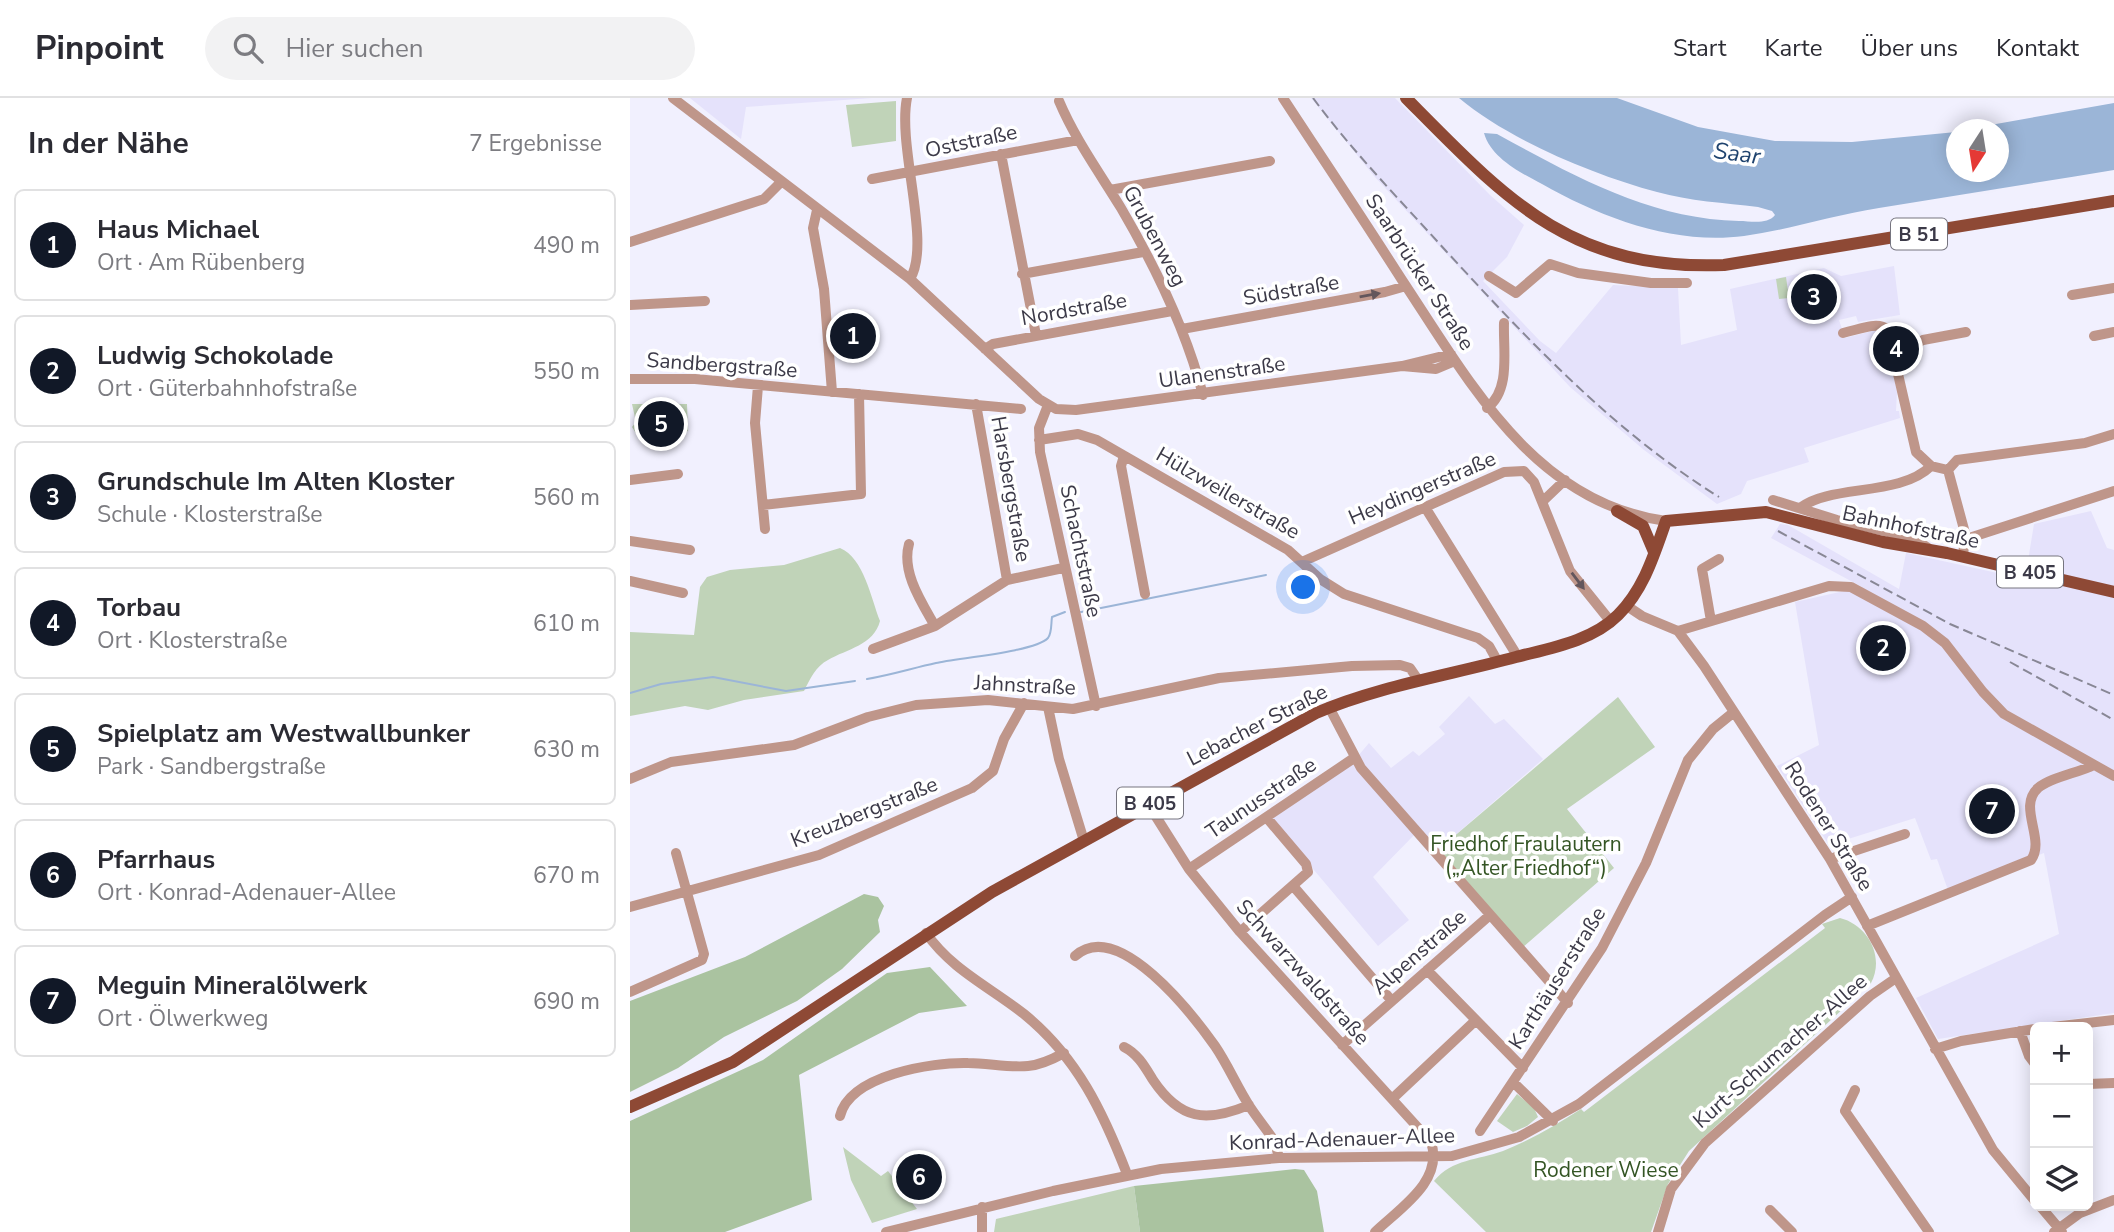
<!DOCTYPE html>
<html lang="de">
<head>
<meta charset="utf-8">
<style>
  :root { --surface:#fff; --page:#f2f2f3; --text:#2b2b33; --muted:#7c7c81; --line:#e1e1e2; --accent:#111827 }
  body { margin:0; font-family:"Nunito Sans",sans-serif; background:var(--page); color:var(--text) }
  .controls { position:absolute; right:21px; bottom:21px; display:grid; overflow:hidden; border-radius:10px; box-shadow:0 4px 18px #0003 }
  .controls button { width:63px; height:63px; display:grid; place-items:center; padding:0; border:0; border-bottom:2px solid var(--line); background:var(--surface); color:var(--text); font:35px sans-serif }
  .compass { position:absolute; left:1316px; top:21px; width:63px; height:63px; border-radius:50%; background:var(--surface); box-shadow:0 4px 18px #0003; rotate:192deg }
  .you { position:absolute; left:674px; top:490px; width:24px; height:24px; margin:-18px; border:5px solid #fff; border-radius:50%; background:#1a73e8; box-shadow:0 0 0 10px #1a73e833 }
  .badge { display:grid; place-items:center; width:46px; height:46px; border-radius:50%; background:var(--accent); color:#fff; font-size:23px; font-weight:700 }
  .pin { position:absolute; translate:-50% -50%; border:4px solid #fff; box-shadow:0 2px 7px #0006 }
  .list { margin:0; padding:0; list-style:none }
  h2 { display:flex; justify-content:space-between; align-items:center; height:91px; margin:0; padding:0 28px; font-size:30px }
  h2 small { font-size:23px; font-weight:400; color:var(--muted) }
  .list li { display:grid; grid-template-columns:46px 1fr auto; gap:21px; align-items:center; box-sizing:border-box; height:112px; margin:0 14px 14px; padding:0 14px; border:2px solid var(--line); border-radius:10px }
  .list b { display:block; font-size:26px; white-space:nowrap }
  .list p { margin:0; font-size:23px; white-space:nowrap; color:var(--muted) }
  .list em { font-size:23px; font-style:normal; color:var(--muted) }
  .icon { flex:none; width:38px; height:38px; fill:none; stroke:currentColor; stroke-width:2; stroke-linecap:round; stroke-linejoin:round }
  .map { position:relative; flex:none; width:1484px; height:1134px; overflow:hidden }
  header { display:flex; align-items:center; gap:42px; box-sizing:border-box; height:98px; padding:0 35px; background:var(--surface); border-bottom:2px solid var(--line) }
  header strong { font-size:33px }
  nav { display:flex; gap:38px; margin-inline-start:auto; font-size:24px }
  .search { width:490px; height:63px; background:var(--page); display:flex; align-items:center; gap:18px; box-sizing:border-box; padding:0 24px; border-radius:38px; color:var(--muted); font-size:26px }
  main { display:flex }
  aside { flex:1; background:var(--surface) }
  .map>svg:first-child { display:block }
</style>
</head>
<body>
<header>
<strong>Pinpoint</strong>
<div class="search"><svg class="icon" aria-label="search" viewBox="0 0 24 24"><circle cx="10" cy="10" r="6"/><path d="M15 15l6 6"/></svg>Hier suchen</div>
<nav><a>Start</a><a>Karte</a><a>Über uns</a><a>Kontakt</a></nav>
</header>
<main>
<aside>
<h2>In der Nähe<small>7 Ergebnisse</small></h2>
<ul class="list">
<li><span class="badge">1</span><div><b>Haus Michael</b><p>Ort · Am Rübenberg</p></div><em>490 m</em></li>
<li><span class="badge">2</span><div><b>Ludwig Schokolade</b><p>Ort · Güterbahnhofstraße</p></div><em>550 m</em></li>
<li><span class="badge">3</span><div><b>Grundschule Im Alten Kloster</b><p>Schule · Klosterstraße</p></div><em>560 m</em></li>
<li><span class="badge">4</span><div><b>Torbau</b><p>Ort · Klosterstraße</p></div><em>610 m</em></li>
<li><span class="badge">5</span><div><b>Spielplatz am Westwallbunker</b><p>Park · Sandbergstraße</p></div><em>630 m</em></li>
<li><span class="badge">6</span><div><b>Pfarrhaus</b><p>Ort · Konrad-Adenauer-Allee</p></div><em>670 m</em></li>
<li><span class="badge">7</span><div><b>Meguin Mineralölwerk</b><p>Ort · Ölwerkweg</p></div><em>690 m</em></li>
</ul>
</aside>
<div class="map">
<svg width="1484" height="1134" viewBox="0 0 1484 1134">
  <rect width="100%" height="100%" fill="#f1f0fe"/>
  <path fill="#e5e2fb" d="M60 0H242L116 9 111 41Z
    M681 0H765L860 97 894 127 877 159 853 183 910 243 926 255 983 187 1048 190 1051 247 1107 232 1100 191 1194 170 1211 178 1264 168 1270 217 1228 224 1226 218 1209 222 1215 240 1246 232 1257 242 1267 294 1266 313H1269L1270 320 1174 350 1179 364 1117 383 1111 396 1087 406 1014 352 940 289 744 78Z
    M1461 413 1477 450 1484 452V915L1308 941 1286 900 1429 836 1414 755 1318 792 1307 761 1301 762 1285 720 1199 747 1147 668 1189 647 1165 504 1232 489 1141 440 1150 426 1158 427 1269 491 1276 455 1395 481 1404 426Z
    M839 598 865 626 874 621 913 661 808 752 789 732 743 779 779 822 748 848 641 721 728 658 739 645 761 670 783 653 789 658 815 636 809 629Z"/>
  <path fill="#c0d3b8" d="M266 3V43L222 49 216 7Z
    M1156 179 1159 200 1149 201 1146 181Z
    M2 306H57L58 333 11 343 2 329 6 324Z
    M210 450C234 460 241 500 250 523 244 547 217 551 198 562 186 568 180 581 174 593L114 602 78 612 55 608 0 618V534L64 537 70 489 77 479 100 472 154 467Z
    M988 599 1025 649 937 711 984 770 893 849 808 752Z
    M1210 820C1238 827 1255 859 1241 885L1059 1053 1038 1086 1021 1134H856L804 1083C822 1061 848 1062 873 1053 901 1042 926 1027 951 1011L954 1014 1195 830 1192 826Z
    M887 996 904 1010 908 1019 897 1028 883 1034 867 1023Z
    M213 1049 251 1078 258 1073 287 1111 242 1125 221 1082Z
    M504 1088 510 1134H364L366 1121Z"/>
  <path fill="#aac3a0" d="M234 796 248 799 254 808 248 822 250 834 212 871 167 903 94 939 48 970 0 994V903L115 859Z
    M300 869 337 908 289 915 169 977 182 1102 95 1134H0V1023L133 962 257 875Z
    M665 1071 674 1072 687 1093 694 1134H510L504 1088Z"/>
  <path fill="#9bb5d7" d="M829 0H987L1068 29 1145 43 1222 44 1326 34V74H1368V32L1338 31 1484 5V72C1406 85 1327 97 1249 110 1203 117 1159 132 1114 138 1043 147 972 120 912 86 891 75 861 60 854 35L867 36C944 78 1020 121 1109 123 1121 123 1137 127 1145 117L1142 113 1128 109C1095 105 1059 103 1027 94 964 77 879 42 829 0Z"/>
  <g fill="none" stroke-linecap="round" stroke-linejoin="round">
    <path stroke="#9bb5d7" stroke-width="2" d="M451 514 636 477
      M237 581C261 577 283 570 306 565 327 560 405 554 418 540 422 535 421 525 422 519L435 514
      M0 595 31 586 83 579 156 593 225 583"/>
    <path stroke="#bf968a" stroke-width="10" d="M43 0 280 181 409 301 426 311 446 312 772 268 821 256
      M277 0C267 49 302 146 280 181
      M653 0C693 61 733 121 772 182 839 283 904 405 1036 423
      M429 3C445 41 469 74 491 110 525 168 556 232 573 297
      M371 56 406 237
      M242 81 448 42
      M480 92 640 63
      M187 112 183 130 194 191 202 294
      M0 144 134 101 150 85
      M392 176 513 154
      M859 178 886 195 920 166 948 175 1021 185H1057
      M1442 197 1484 190
      M0 207 75 203
      M552 231 755 194 776 188
      M1213 235C1250 226 1252 220 1277 251L1268 268V276L1286 354 1301 368 1318 372
      M1464 238 1484 234
      M355 251 363 246 542 213
      M1277 251 1293 242 1336 234
      M772 268 806 271 825 263
      M0 281H65L391 311
      M128 288 125 325 135 431
      M346 306 377 482
      M418 307 409 330 410 354 466 608
      M857 310C881 292 873 253 874 225
      M409 342 448 336 467 342 658 452 690 481 714 496 848 540 859 548 868 564
      M494 358 491 368 515 496
      M1318 372 1327 362 1455 345 1484 336
      M1318 372 1335 435 1333 459
      M0 382 48 376
      M1143 402 1207 422 1283 440 1298 450
      M913 403 935 382
      M133 407 231 396 229 296
      M795 409 888 559
      M1170 410C1200 386 1270 399 1301 368
      M1336 441 1484 393
      M0 443 60 452
      M279 446C271 474 292 505 305 528
      M674 463 874 374 894 373 904 384 940 473 981 524
      M0 483 53 495
      M997 508 1012 518 1048 533 1074 568 1200 761 1363 1052 1405 1103
      M1081 523 1072 471 1089 461
      M1048 533 1199 488 1221 489 1293 528 1315 545 1353 594 1374 616 1484 678
      M243 551 305 528 377 482 433 470
      M418 609 429 661 454 743
      M699 609 731 670 938 905
      M0 681 41 664 164 647 238 619 286 607 358 602 443 611 589 580 722 568 770 567 780 570 789 583
      M518 706 559 771 610 834 801 1044C814 1083 770 1110 745 1134
      M1200 761 1275 736
      M559 771 724 660
      M664 789 762 903
      M0 809 189 757 342 690 363 673 374 641 394 605
      M1237 828 1401 762C1416 741 1387 709 1408 690 1421 679 1448 675 1464 667
      M610 834 678 774 676 766 637 720
      M296 835C322 872 360 889 394 916 447 959 473 1014 497 1076
      M445 858C488 819 563 917 585 948 598 967 607 989 620 1009 628 1021 637 1032 645 1044L649 1060
      M797 872 893 970
      M0 894 72 862 74 856 46 755
      M1422 929 1484 922
      M1390 933 1399 958 1405 966
      M712 947 860 817
      M494 949C508 956 515 969 523 982 550 1022 576 1025 619 1007
      M1305 951 1331 943 1405 931
      M883 984 923 1023
      M1458 986 1484 985
      M1225 992 1215 1013 1299 1134
      M762 1001 845 923
      M210 1018C220 977 302 964 338 965 358 965 379 970 398 968 411 967 423 961 434 955
      M850 1033 972 850 1016 765 1058 662 1083 631 1104 614
      M1410 1108 1432 1134
      M352 1109V1134
      M1140 1112 1162 1134
      M256 1134 423 1093 531 1071 649 1060 822 1058 889 1039 949 1006 1195 817 1222 799
      M1028 1134 1041 1091 1075 1045 1240 898 1266 880
      M1424 1134 1450 1115 1484 1102"/>
    <path stroke="#8e4935" stroke-width="12" d="M776 0C876 101 940 173 1094 167L1484 103
      M987 413 1013 428 1024 454
      M0 1009 103 964 362 794 686 615C749 588 820 577 886 559 921 550 962 543 988 517 1014 491 1024 457 1036 423L1136 414 1253 444 1317 455 1484 494"/>
    <path stroke="#888795" stroke-width="2" stroke-dasharray="10 5" stroke-linecap="butt" d="M683 0C723 54 771 103 816 153 900 244 983 333 1089 399
      M1148 433 1320 526 1484 597
      M1380 564 1484 622"/>
  </g>
  <defs><path id="oneway-solid" d="M-6-.8H1V-3.2L6.5 0L1 3.2V.8H-6Z" transform="scale(1.75)"/></defs>
  <g fill="#63565c">
    <use href="#oneway-solid" transform="translate(740 197) rotate(-10)"/>
    <use href="#oneway-solid" transform="translate(948 483) rotate(53)"/>
  </g>
  <g text-anchor="middle" stroke-width="7" stroke-linejoin="round" paint-order="stroke">
    <g fill="#fff" stroke="#76757f" stroke-width="2">
      <rect x="1261" y="120.5" width="56" height="31" rx="5"/>
      <rect x="1367" y="458.5" width="66" height="31" rx="5"/>
      <rect x="487" y="689.5" width="66" height="31" rx="5"/>
    </g>
    <g font-size="19" font-weight="bold" fill="#3c3a48">
      <text x="1289" y="143">B 51</text>
      <text x="1400" y="481">B 405</text>
      <text x="520" y="712">B 405</text>
    </g>
    <g font-size="21" fill="#3c3a48" stroke="#fff">
      <text transform="translate(341 43) rotate(-12)" y="7">Oststraße</text>
      <text transform="translate(525 138) rotate(62)" y="7">Grubenweg</text>
      <text transform="translate(790 174) rotate(57)" y="7">Saarbrücker Straße</text>
      <text transform="translate(661 192) rotate(-10)" y="7">Südstraße</text>
      <text transform="translate(444 211) rotate(-10)" y="7">Nordstraße</text>
      <text transform="translate(92 267) rotate(4)" y="7">Sandbergstraße</text>
      <text transform="translate(592 274) rotate(-8)" y="7">Ulanenstraße</text>
      <text transform="translate(792 390) rotate(-23)" y="7">Heydingerstraße</text>
      <text transform="translate(381 391) rotate(80)" y="7">Harsbergstraße</text>
      <text transform="translate(598 395) rotate(30)" y="7">Hülzweilerstraße</text>
      <text transform="translate(1281 429) rotate(12)" y="7">Bahnhofstraße</text>
      <text transform="translate(451 453) rotate(78)" y="7">Schachtstraße</text>
      <text transform="translate(395 587) rotate(3)" y="7">Jahnstraße</text>
      <text transform="translate(627 627) rotate(-27)" y="7">Lebacher Straße</text>
      <text transform="translate(631 700) rotate(-34)" y="7">Taunusstraße</text>
      <text transform="translate(234 714) rotate(-22)" y="7">Kreuzbergstraße</text>
      <text transform="translate(1199 728) rotate(58)" y="7">Rodener Straße</text>
      <text transform="translate(789 854) rotate(-41)" y="7">Alpenstraße</text>
      <text transform="translate(673 874) rotate(48)" y="7">Schwarzwaldstraße</text>
      <text transform="translate(927 880) rotate(-58)" y="7">Karthäuserstraße</text>
      <text transform="translate(1150 953) rotate(-41)" y="7">Kurt-Schumacher-Allee</text>
      <text transform="translate(712 1041) rotate(-2)" y="7">Konrad-Adenauer-Allee</text>
    </g>
    <g font-size="21" fill="#345524" stroke="#fff">
      <text x="896" y="753">Friedhof Fraulautern<tspan x="896" dy="24">(„Alter Friedhof“)</tspan></text>
      <text x="976" y="1079">Rodener Wiese</text>
    </g>
    <g font-size="23" font-style="italic" fill="#1f436e" stroke="#fff">
      <text transform="translate(1107 55) rotate(8)" y="8">Saar</text>
    </g>
  </g>
</svg>
<div class="controls">
<button>+</button>
<button>−</button>
<button><svg class="icon" aria-label="layers" viewBox="0 0 24 24"><path d="M12 4l9 5-9 5-9-5zM3 14l9 5 9-5"/></svg></button>
</div>
<svg class="compass" viewBox="-18 -18 36 36"><path d="M0-13l5 13h-10z" fill="#e53935"/><path d="M0 13l5-13h-10z" fill="#7c7c81"/></svg>
<div class="you"></div>
<div class="pin badge" style="left:223px;top:238px">1</div>
<div class="pin badge" style="left:1253px;top:550px">2</div>
<div class="pin badge" style="left:1184px;top:199px">3</div>
<div class="pin badge" style="left:1266px;top:251px">4</div>
<div class="pin badge" style="left:31px;top:326px">5</div>
<div class="pin badge" style="left:289px;top:1079px">6</div>
<div class="pin badge" style="left:1362px;top:713px">7</div>
</div>
</main>
</body>
</html>
